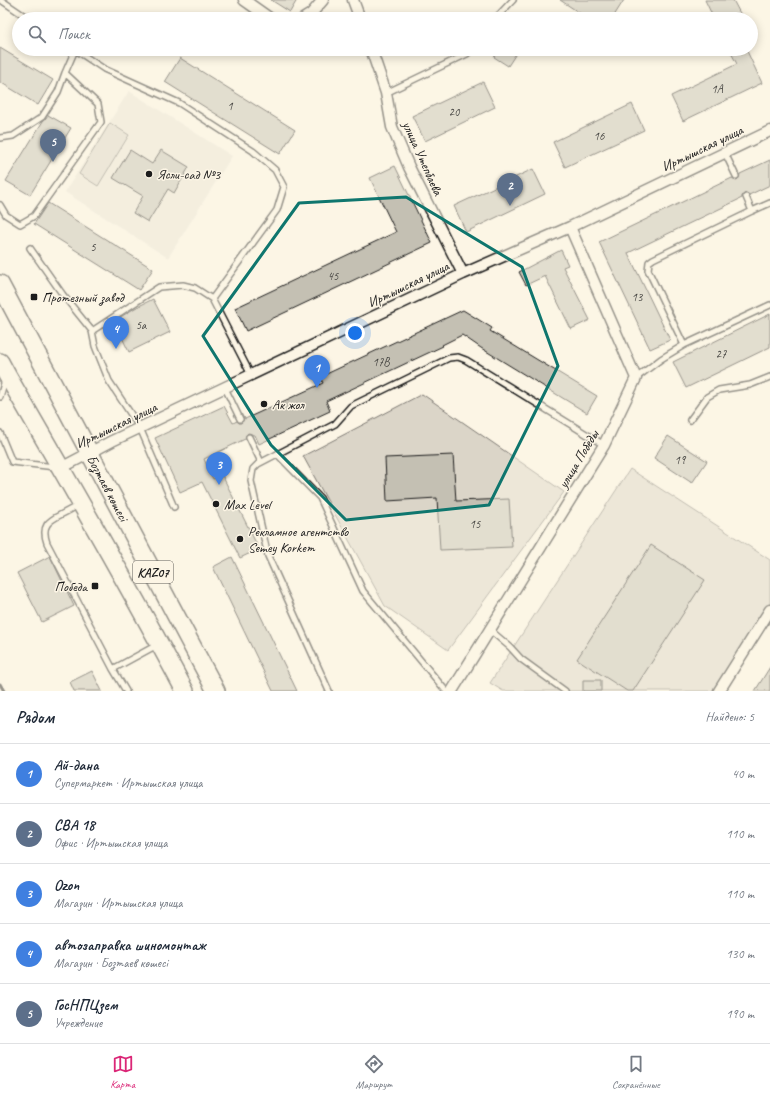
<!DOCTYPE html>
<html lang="ru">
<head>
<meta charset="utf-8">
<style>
  :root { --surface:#fff; --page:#f2f2f3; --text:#1f2937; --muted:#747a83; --line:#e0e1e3; --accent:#db2777 }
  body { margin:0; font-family:Caveat,sans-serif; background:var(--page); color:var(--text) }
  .you { position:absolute; left:355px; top:333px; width:14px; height:14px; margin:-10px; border:3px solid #fff; border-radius:50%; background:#1a73e8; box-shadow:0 0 0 6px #1a73e833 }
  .badge { display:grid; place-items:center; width:26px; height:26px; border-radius:50%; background:var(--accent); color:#fff; font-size:13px; font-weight:700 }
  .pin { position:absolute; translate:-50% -33px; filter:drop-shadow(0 1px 2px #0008) }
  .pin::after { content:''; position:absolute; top:21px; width:14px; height:12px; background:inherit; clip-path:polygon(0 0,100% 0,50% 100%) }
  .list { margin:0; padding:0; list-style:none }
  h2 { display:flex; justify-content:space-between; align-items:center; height:52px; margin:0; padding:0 16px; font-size:17px }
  h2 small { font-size:13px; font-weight:400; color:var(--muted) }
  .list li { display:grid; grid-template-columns:26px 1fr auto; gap:12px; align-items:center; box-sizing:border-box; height:60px; padding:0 16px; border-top:1px solid var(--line) }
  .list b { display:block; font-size:15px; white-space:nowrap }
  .list p { margin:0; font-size:13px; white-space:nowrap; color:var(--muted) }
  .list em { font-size:13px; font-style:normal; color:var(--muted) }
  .icon { flex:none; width:22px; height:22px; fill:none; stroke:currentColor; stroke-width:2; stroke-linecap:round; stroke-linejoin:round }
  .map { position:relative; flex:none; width:770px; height:691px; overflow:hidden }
  .search { position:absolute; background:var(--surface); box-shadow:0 2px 10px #0003; left:12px; right:12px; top:12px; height:44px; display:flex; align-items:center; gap:10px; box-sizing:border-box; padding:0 14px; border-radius:22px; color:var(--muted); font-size:15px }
  .sheet { height:352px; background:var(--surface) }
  nav { display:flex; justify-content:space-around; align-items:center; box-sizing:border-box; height:56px; border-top:1px solid var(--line); background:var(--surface); font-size:11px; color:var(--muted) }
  nav a { display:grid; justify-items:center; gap:2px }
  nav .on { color:var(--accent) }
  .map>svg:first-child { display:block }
</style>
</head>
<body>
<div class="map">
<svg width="770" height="691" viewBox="0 0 770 691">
  <rect width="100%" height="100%" fill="#fcf5e5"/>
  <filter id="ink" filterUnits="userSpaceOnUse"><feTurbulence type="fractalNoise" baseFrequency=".025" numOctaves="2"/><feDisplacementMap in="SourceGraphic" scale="8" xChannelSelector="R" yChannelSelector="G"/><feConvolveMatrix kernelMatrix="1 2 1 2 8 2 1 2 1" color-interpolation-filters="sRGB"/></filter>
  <g filter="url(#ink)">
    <path fill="#ebe5d6" d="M129 91 232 156 168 258 65 192Z"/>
    <path fill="#dbd5c8" stroke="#7c7872" d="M110 123 129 135 98 186 79 174Z
      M422 394 564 492 448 650 385 606 303 456Z
      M630 469 770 560V606L715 691H503L490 683Z"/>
    <path fill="#c4c0b3" stroke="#1c1c1c" d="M271 0H297L290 12Z
      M560 0H624L612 19H589Z
      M705 0H733L743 19H714Z
      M0 48 53 80 38 105 0 82Z
      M500 49H519L508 66 494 57Z
      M729 49H746L762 83 683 121 671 96 737 64Z
      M180 58 295 130 280 154 165 82Z
      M483 82 495 107 425 141 412 116Z
      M632 104 644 130 565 167 553 142Z
      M48 115 71 128 30 195 6 181 43 121Z
      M130 150 152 164 161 150 189 167 174 193 168 189 148 222 133 213 143 196 113 178Z
      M770 160V185L749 195 747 193 744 194 742 196V198L628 253 670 340 650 349 599 242 732 178 734 179 737 180 739 178 740 174Z
      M395 166 432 243 246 331 235 308 396 232 370 178Z
      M533 169 545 194 466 232 454 206Z
      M48 203 153 269 139 290 34 224Z
      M561 250 568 265 563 267 590 320 571 329 545 276 526 285 519 272Z
      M153 299 170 332 129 352 114 321 135 308Z
      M463 310 492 328 490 331 597 396 587 413 481 348 462 335 442 345 443 346 326 401 330 411 259 444 255 435H253L251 434 248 433 246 435 245 439 204 459 213 479 222 475 259 549 240 558 202 482 180 492 155 438 224 406 233 423 237 421 239 423H241L243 421 244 417 245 419 323 383 320 377Z
      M770 314V347L686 388 673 362Z
      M668 436 707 461 692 483 654 458Z
      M453 455 456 501 509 499 512 547 440 550 437 498 387 501 385 458Z
      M651 545 705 580 633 691H627L577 659Z
      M50 556 74 606 42 622 17 573Z
      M232 557 267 629 297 691H273L213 567Z
      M770 667V691H755Z
      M92 671 102 691H74L70 682Z
      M583 680H601V691H583Z"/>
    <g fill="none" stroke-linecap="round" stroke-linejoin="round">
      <defs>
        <path id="lane" d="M1 0 29 19
          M495 19 513 0
          M74 49 104 69 179 103 253 151 275 170 284 187 277 210 212 299
          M386 93 467 54 472 49
          M0 138 13 136 42 117 58 92 65 73 75 50
          M725 153 736 176
          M746 197 752 211 770 203
          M0 205 6 215 20 224 34 216 101 122 98 104 65 73
          M30 248 63 295 92 331
          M684 345 648 270 649 262 653 259 752 211
          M636 378 661 359 684 345 770 305
          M225 388 240 419
          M0 397 5 380
          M690 420 707 397 719 390 750 385 770 377
          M0 433 12 462 55 467
          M249 437 261 462
          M277 454 320 498 363 591 446 691
          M79 505C73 508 68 511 62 514 48 521 41 526 47 543L113 669
          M174 507 140 428 109 381 95 346 92 331 159 287 183 285 195 288 212 299 251 375
          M490 630 510 647 521 659 565 691
          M126 691 113 669 157 645
          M329 691 268 556 251 481 253 469 258 464 335 424 351 406 449 358 458 357 466 360 604 445"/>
        <path id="street" d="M244 0 271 19
          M353 0 360 19
          M303 19 311 14 323 0
          M371 49 386 93 392 127 409 167 463 274
          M61 468 112 441 463 274 570 227 770 131
          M452 691 604 445 636 378 570 227
          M719 691 770 610"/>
        <path id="highway" d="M0 284 216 691
          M0 362 7 375C68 480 128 584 185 691"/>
      </defs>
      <use href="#lane" stroke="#1c1c1c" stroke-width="8"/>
      <use href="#street" stroke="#1c1c1c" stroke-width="13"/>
      <use href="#highway" stroke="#1c1c1c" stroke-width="20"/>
      <use href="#lane" stroke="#fcf5e5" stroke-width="5"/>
      <use href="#street" stroke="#fcf5e5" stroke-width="10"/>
      <use href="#highway" stroke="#fcf5e5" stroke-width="17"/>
      <path stroke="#1c1c1c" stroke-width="3" d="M0 684 4 691"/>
    </g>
  </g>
  <path d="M0 0H770V691H0ZM406 197 522 267 558 366 489 505 346 520 271 445 203 336 299 203Z" fill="#fcf5e5" fill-opacity=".55" fill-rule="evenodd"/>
  <path fill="none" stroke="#0f766e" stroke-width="3" stroke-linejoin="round" d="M406 197 522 267 558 366 489 505 346 520 271 445 203 336 299 203Z"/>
  <g fill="#1c1c1c" stroke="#fcf5e5" stroke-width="1.5">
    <circle cx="149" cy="174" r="4"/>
    <rect x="30" y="293" width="8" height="8" rx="2"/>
    <circle cx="264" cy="404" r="4"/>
    <circle cx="216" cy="504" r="4"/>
    <circle cx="240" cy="539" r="4"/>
    <rect x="91" y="582" width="8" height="8" rx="2"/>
  </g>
  <g text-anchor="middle" stroke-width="3" stroke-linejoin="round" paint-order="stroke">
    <g font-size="12" fill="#464542">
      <text x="717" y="93">1А</text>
      <text x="230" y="110">1</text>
      <text x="454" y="116">20</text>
      <text x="599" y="140">16</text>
      <text x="93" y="251">5</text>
      <text x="333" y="280">45</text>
      <text x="637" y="301">13</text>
      <text x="141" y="329">5а</text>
      <text x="721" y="358">27</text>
      <text x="381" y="366">17В</text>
      <text x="680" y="464">19</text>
      <text x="475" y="528">15</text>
    </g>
    <rect fill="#fcf5e5" stroke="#5f5d58" stroke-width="1" x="133" y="561" width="40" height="22" rx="3"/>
    <g font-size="13" font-weight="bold" fill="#1c1c1c">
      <text x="153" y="577">KAZ07</text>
    </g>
    <g font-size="14" fill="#1c1c1c" stroke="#fcf5e5">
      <text transform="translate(702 148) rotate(-26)" y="5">Иртышская улица</text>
      <text transform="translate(423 158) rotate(66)" y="5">улица Утепбаева</text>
      <text transform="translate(408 284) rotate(-26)" y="5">Иртышская улица</text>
      <text transform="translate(116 425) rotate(-26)" y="5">Иртышская улица</text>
      <text transform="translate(578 459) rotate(-59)" y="5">улица Победы</text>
      <text transform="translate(108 488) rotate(62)" y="5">Бозтаев көшесі</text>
    </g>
    <g font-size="14" fill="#1c1c1c" stroke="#fcf5e5" text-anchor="start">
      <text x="157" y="179">Ясли-сад №3</text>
      <text x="42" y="302">Протезный завод</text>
      <text x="272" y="409">Ак жол</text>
      <text x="224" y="509">Max Level</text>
      <text x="248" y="536">Рекламное агентство<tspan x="248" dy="16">Semey Korkem</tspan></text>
      <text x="87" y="591" text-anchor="end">Победа</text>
    </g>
  </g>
</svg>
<div class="you"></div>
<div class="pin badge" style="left:317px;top:388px;background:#3f7fe0">1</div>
<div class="pin badge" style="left:510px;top:206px;background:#5c6f8a">2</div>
<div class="pin badge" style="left:219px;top:485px;background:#3f7fe0">3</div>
<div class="pin badge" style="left:116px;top:349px;background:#3f7fe0">4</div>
<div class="pin badge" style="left:53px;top:162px;background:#5c6f8a">5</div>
<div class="search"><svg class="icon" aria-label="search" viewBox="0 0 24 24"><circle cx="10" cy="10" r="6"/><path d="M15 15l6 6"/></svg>Поиск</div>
</div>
<section class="sheet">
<h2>Рядом<small>Найдено: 5</small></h2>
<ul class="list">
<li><span class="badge" style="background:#3f7fe0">1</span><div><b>Ай-дана</b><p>Супермаркет · Иртышская улица</p></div><em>40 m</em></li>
<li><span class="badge" style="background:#5c6f8a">2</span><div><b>СВА 18</b><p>Офис · Иртышская улица</p></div><em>110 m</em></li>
<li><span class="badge" style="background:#3f7fe0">3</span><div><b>Ozon</b><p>Магазин · Иртышская улица</p></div><em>110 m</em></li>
<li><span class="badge" style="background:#3f7fe0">4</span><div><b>автозаправка шиномонтаж</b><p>Магазин · Бозтаев көшесі</p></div><em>130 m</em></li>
<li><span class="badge" style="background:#5c6f8a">5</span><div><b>ГосНПЦзем</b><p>Учреждение</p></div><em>190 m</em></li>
</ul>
</section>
<nav>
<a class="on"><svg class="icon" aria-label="map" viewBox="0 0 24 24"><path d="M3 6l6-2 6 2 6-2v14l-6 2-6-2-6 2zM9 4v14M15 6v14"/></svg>Карта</a>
<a><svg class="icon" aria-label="directions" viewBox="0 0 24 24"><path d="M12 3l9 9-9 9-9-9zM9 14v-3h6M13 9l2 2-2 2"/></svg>Маршрут</a>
<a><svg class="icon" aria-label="saved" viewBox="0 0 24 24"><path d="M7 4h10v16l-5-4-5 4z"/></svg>Сохранённые</a>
</nav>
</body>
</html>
